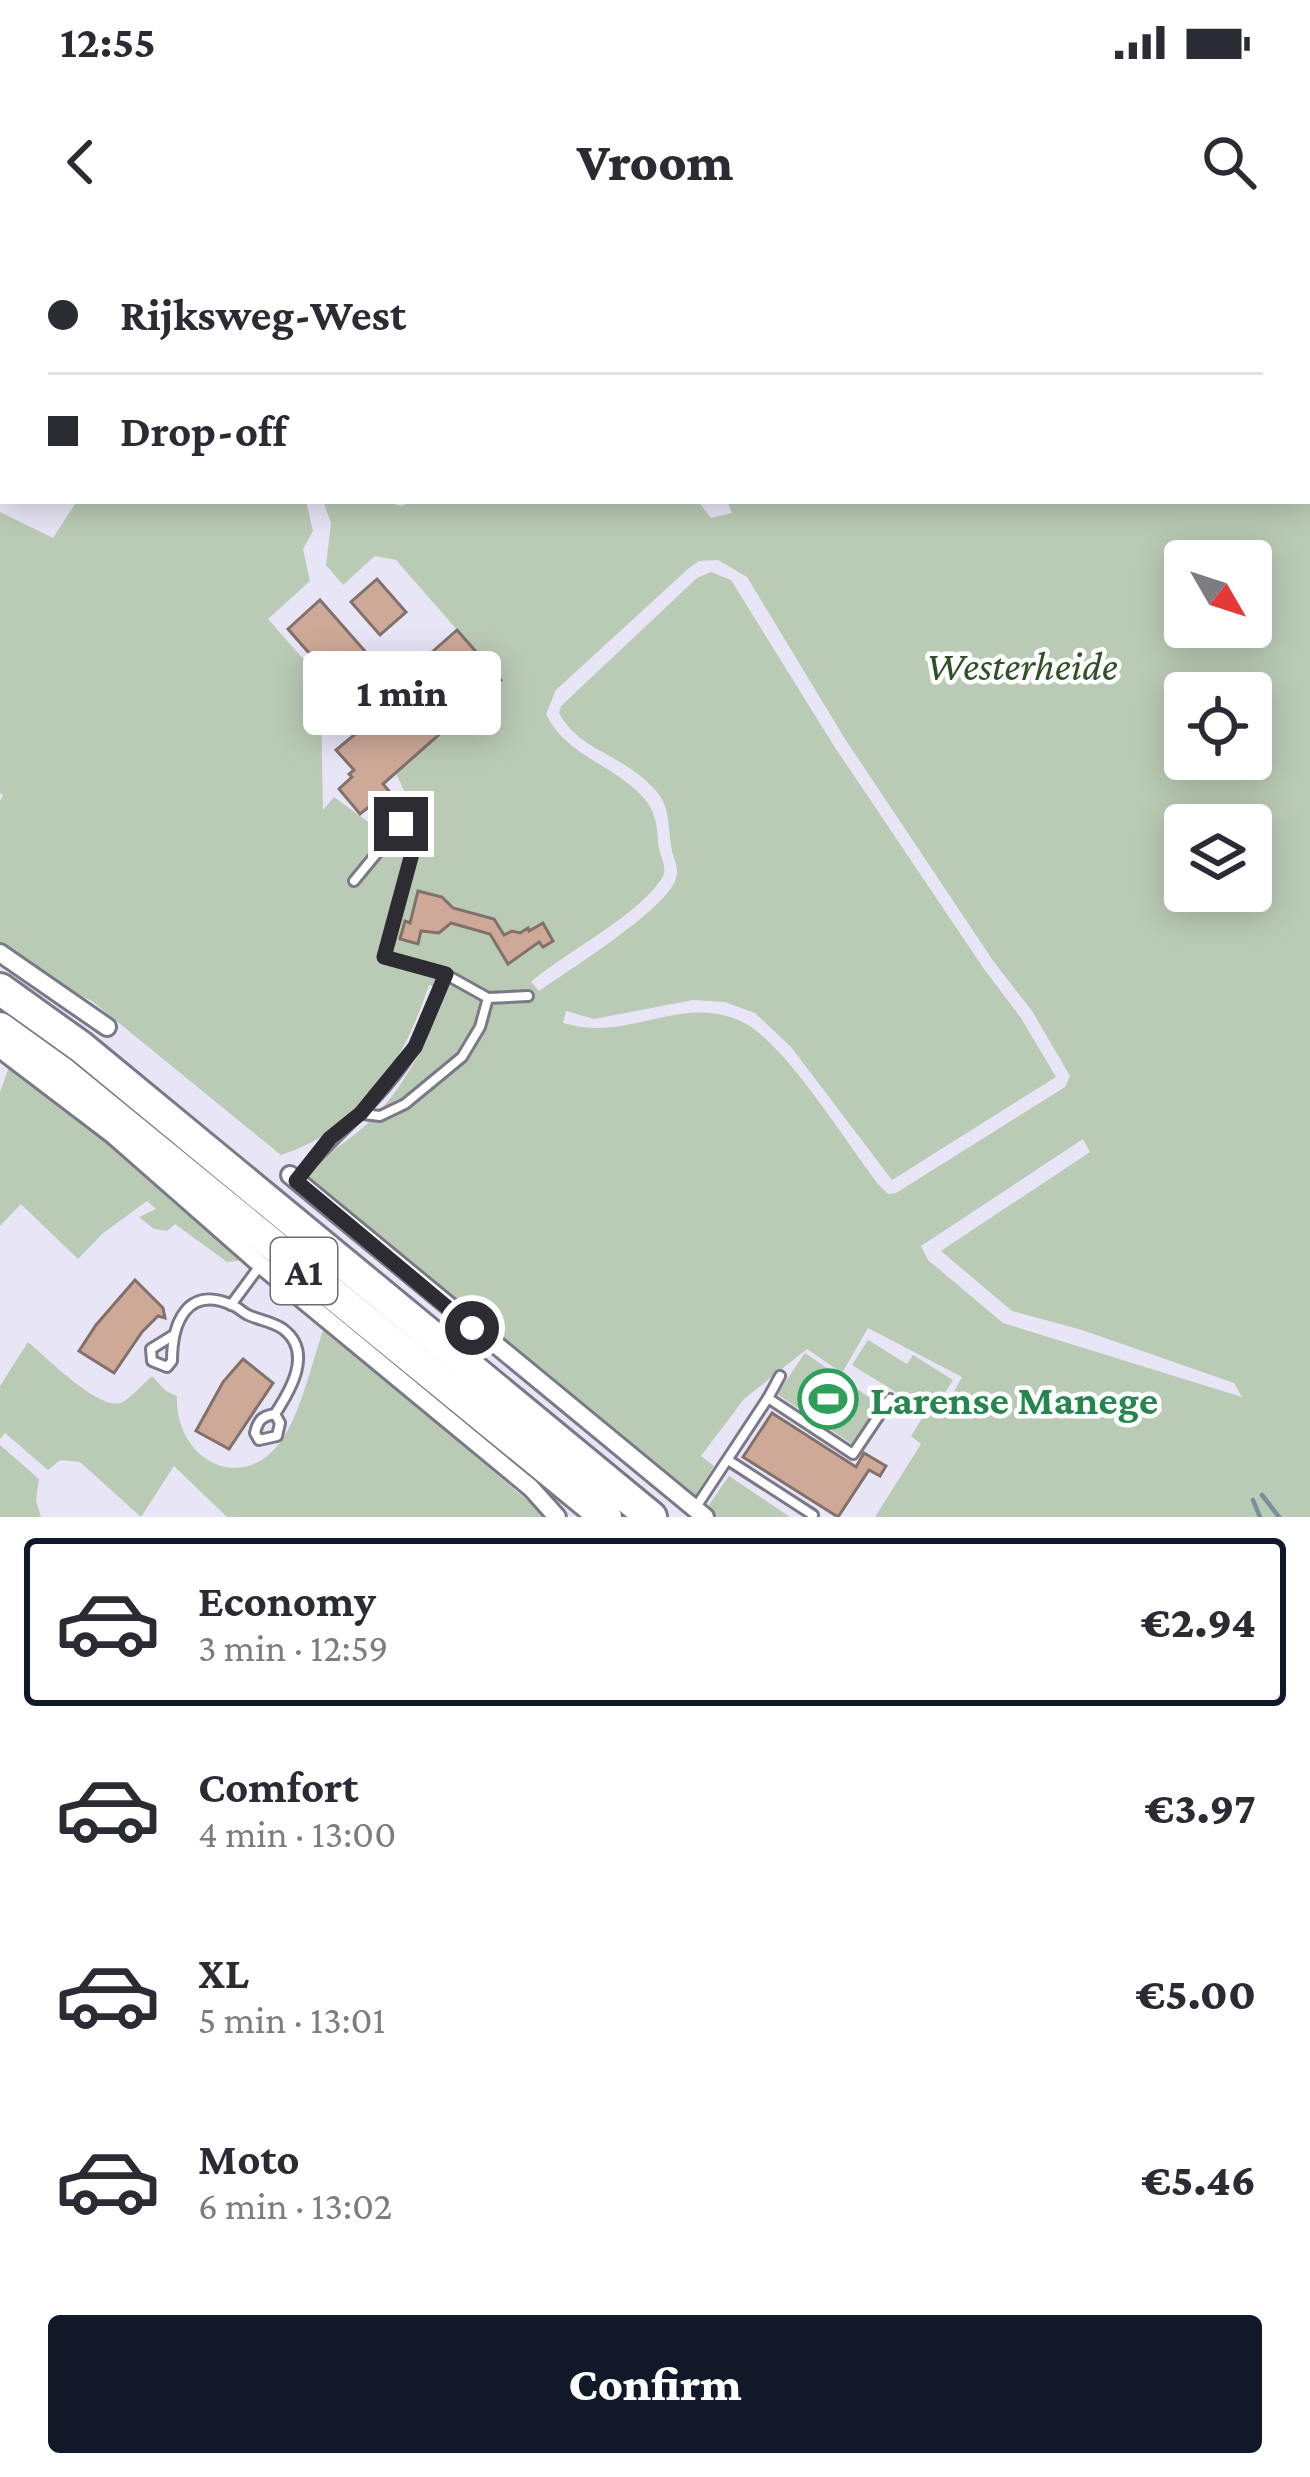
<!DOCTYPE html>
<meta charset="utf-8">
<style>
:root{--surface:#fff;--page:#f2f2f3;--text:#2b2b33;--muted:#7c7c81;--line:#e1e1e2;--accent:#111827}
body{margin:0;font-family:"Crimson Pro",serif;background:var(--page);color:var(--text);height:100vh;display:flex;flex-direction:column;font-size:45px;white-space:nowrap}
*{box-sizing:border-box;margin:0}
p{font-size:39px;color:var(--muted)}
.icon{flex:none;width:66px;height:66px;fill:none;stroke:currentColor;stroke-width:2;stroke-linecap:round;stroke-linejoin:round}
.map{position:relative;height:1277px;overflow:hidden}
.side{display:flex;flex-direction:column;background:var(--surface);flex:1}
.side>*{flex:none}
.top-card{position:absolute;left:0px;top:0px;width:1311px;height:264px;box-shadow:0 6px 30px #0003;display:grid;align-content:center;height:264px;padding:0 48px;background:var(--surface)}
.needle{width:78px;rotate:129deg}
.buttons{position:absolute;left:1164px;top:300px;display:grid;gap:24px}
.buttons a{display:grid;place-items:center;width:108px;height:108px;border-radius:12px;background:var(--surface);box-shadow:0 6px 30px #0003;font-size:60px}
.end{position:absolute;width:54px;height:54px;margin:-27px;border:15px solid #2d2c32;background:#fff;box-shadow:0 0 0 6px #fff}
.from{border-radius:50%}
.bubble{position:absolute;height:84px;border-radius:12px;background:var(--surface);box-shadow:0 6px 30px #0003;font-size:39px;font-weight:800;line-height:84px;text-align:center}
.top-card b{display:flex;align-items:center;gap:42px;height:114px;font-size:45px}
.top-card b+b{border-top:3px solid var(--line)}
.top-card i{width:30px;height:30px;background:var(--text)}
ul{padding:21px 0 0;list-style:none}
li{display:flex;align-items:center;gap:36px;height:168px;margin:0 24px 18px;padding:0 24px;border:6px solid transparent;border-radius:12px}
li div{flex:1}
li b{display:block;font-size:45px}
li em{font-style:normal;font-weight:800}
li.on{border-color:var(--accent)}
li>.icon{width:108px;height:108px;stroke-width:1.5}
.action{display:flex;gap:24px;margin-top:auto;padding:24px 48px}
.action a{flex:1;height:138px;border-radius:12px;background:var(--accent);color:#fff;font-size:48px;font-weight:800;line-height:138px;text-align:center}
.status{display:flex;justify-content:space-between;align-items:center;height:84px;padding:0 60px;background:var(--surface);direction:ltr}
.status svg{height:33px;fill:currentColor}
header{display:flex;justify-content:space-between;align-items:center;height:156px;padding:0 48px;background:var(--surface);font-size:54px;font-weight:800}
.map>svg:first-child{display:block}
</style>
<div class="status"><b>12:55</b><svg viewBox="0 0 49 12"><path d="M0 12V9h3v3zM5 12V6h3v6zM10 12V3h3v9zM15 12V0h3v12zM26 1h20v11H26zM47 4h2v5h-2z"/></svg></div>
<header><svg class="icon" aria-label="back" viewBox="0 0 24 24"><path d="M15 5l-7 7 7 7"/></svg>Vroom<svg class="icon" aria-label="search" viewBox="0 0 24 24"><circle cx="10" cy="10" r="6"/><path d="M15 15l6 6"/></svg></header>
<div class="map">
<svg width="1310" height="1277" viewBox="0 0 1310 1277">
<rect width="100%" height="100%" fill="#e8e5f6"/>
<!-- green -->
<g fill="#bacbb5" fill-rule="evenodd">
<path d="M 377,0 L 1310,0 L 1310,1277 L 875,1277 L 921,1204 L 911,1196 L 926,1172 L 941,1175 L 962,1137 L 868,1088 L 842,1133 L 807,1109 L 744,1159 L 701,1216 L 714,1226 L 693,1259 L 297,928 C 378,896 419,829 445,750 L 429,745 C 403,823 363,888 281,915 L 92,761 L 55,744 L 0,706 L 0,561 L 3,555 L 0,553 L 0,272 L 53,298 L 77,261 L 306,261 L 313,291 L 303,309 L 310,341 L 268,379 L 336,456 L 321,470 L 323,570 L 334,557 L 386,595 L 414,586 L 398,570 L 404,551 L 396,533 L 501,440 L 396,320 L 375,316 L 343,345 L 326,325 L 331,283 L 323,261 L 380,261 L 402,266 L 412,261 L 698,261 L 711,278 L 732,273 L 727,261 L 713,261 L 1308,261 L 1308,3 ZM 718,320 L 747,337 L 845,499 L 994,722 L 1032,771 L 1070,836 L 1065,847 L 896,953 L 888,954 L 878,944 C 846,902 792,815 751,787 C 734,775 709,771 689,773 C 641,778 611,797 563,783 L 566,771 L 594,779 L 693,760 L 725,762 L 755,773 L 791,807 L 892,940 L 1056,837 L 1021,778 L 984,729 L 834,506 L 731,340 L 711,332 L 697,338 L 561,466 L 559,473 C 576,505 611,513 638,534 C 671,561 666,568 671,605 C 672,618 681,627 675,641 C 662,672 569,730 539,751 L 531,742 C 563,714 644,672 663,636 C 668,627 658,612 658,601 C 657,575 651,562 630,545 C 600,520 565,512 546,474 L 556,450 L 689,328 L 699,321 ZM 1185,321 L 1251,321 L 1251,387 L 1185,387 ZM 1185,453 L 1251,453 L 1251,519 L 1185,519 ZM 1185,585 L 1251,585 L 1251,651 L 1185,651 ZM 1083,899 L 1090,912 L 941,1011 L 1012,1071 L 1082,1090 L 1234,1143 L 1242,1157 L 1003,1083 L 928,1020 L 921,1006 Z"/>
<path d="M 9,827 L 126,915 L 246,1020 L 227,1022 L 175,984 L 167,991 L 154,989 L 139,977 L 156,969 L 147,961 L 102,994 L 78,1019 L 21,964 L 0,986 L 0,852 Z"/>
<path d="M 324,1088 L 547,1277 L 227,1277 L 174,1226 L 141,1277 L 80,1222 L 60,1220 L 48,1230 L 5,1193 L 0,1199 L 0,1146 L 28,1102 C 45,1116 102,1174 123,1162 C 133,1156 143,1144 152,1136 L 166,1151 L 177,1156 C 174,1218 241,1257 281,1201 C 301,1174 312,1121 324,1088 Z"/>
<path d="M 868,1100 L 907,1124 L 913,1115 L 953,1140 L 935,1168 L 917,1157 L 912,1162 L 852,1125 Z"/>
<path d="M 805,1113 L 879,1164 L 852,1204 L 777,1154 Z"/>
<path d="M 0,1205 L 39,1239 L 36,1261 L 41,1277 L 0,1277 Z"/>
<path d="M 729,1236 L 790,1277 L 717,1277 L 706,1269 Z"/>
</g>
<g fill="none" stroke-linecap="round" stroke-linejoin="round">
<!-- stream -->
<g stroke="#778fa1" stroke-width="4.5">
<path d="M 1262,1255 L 1279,1277"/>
<path d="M 1253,1260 L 1260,1277"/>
</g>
</g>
<!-- building -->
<g fill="#cfa998" stroke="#81716a" stroke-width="3">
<path d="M 377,339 L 406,372 L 380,395 L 351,362 Z"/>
<path d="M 320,360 L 378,426 L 345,454 L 288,389 Z"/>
<path d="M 457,390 L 501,440 L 383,544 L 389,551 L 360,574 L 339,549 L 352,537 L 349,534 L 354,530 L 336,510 L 359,491 L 352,483 Z"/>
<path d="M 418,651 L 442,657 L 453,668 L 494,679 L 504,695 L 512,691 L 520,693 L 528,688 L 529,691 L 543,683 L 553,701 L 543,707 L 539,702 L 508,724 L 490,694 L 451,683 L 439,693 L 421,691 L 418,704 L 400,699 L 405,681 L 410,683 Z"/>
<path d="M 135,1040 L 163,1068 L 165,1078 L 158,1076 L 142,1092 L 114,1133 L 79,1111 L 96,1085 Z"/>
<path d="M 243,1119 L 273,1143 L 229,1209 L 196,1191 L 223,1142 Z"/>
<path d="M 772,1173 L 856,1227 L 864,1213 L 886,1226 L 880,1236 L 869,1230 L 838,1277 L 743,1217 Z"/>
</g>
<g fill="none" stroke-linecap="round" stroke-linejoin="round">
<defs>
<g id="lane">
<path d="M 354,641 L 401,584 L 417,595 L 384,717 L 445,734 L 488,758"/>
<path d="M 363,874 L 380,876 L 405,864 L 462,817 L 480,787 L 488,758 L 528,756"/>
<path d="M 297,939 C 334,893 387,857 416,804 C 428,782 436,757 445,734"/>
<path d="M 231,1065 L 259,1027"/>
<path d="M 172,1096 L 151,1109 L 152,1121 L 167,1127 L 172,1121 C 172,1083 187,1045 232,1065 C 238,1067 242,1072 248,1075 C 259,1080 273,1082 283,1089 C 314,1112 290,1151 275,1174 C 262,1176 258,1180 255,1193 L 259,1200 L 277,1196 L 280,1183 L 275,1174"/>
<path d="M 780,1136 L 768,1158 L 853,1214 L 890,1159"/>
<path d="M 728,1220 L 813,1275"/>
<path d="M 696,1267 L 768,1158"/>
</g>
<g id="street">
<path d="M 0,713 L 107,787"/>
<path d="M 0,809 L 113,895 L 261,1025 L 531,1248 L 557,1277"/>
<path d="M 290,935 L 705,1277"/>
</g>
<g id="highway">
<path d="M 0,749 L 81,807 L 651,1277"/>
<path d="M 0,788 L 64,834 L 606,1277"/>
</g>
</defs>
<!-- lane casing -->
<use href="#lane" stroke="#7b7887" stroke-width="14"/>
<!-- street casing -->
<use href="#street" stroke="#7b7887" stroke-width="22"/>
<!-- highway casing -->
<use href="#highway" stroke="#7b7887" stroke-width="36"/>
<!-- lane -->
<use href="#lane" stroke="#fff" stroke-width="8"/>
<!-- street -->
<use href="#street" stroke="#fff" stroke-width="16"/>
<!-- highway -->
<use href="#highway" stroke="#fff" stroke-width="30"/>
</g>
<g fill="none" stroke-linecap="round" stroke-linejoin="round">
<!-- route -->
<path stroke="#2d2c32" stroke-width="15" d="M 401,584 L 417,595 L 384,717 L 446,734 L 415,807 L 361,873 L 330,898 L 296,941 L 472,1088"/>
</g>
<!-- icons -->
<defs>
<symbol id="stadium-ring" viewBox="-11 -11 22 22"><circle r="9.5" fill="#fff" stroke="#2e9e5b" stroke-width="1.5"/><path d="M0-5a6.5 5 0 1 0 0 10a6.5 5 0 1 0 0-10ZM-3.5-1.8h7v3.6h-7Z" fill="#2e9e5b"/></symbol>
</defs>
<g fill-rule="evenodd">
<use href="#stadium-ring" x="795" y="1126" width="66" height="66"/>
</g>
<g text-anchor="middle" stroke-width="9" stroke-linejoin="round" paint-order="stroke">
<!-- shield labels -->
<rect fill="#fff" stroke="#6c6b70" stroke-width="3" x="271" y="998" width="66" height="66" rx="9"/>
<g font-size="39" font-weight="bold" fill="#2d2c32">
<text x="304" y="1045">A1</text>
</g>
<!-- park labels -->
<g font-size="42" font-style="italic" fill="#2f5125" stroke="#fff">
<text x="1022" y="440">Westerheide</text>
</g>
<!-- leisure labels -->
<g font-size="42" font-weight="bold" fill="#27864d" stroke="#fff" text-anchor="start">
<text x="870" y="1174">Larense Manege</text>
</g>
</g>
</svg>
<div class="buttons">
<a><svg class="needle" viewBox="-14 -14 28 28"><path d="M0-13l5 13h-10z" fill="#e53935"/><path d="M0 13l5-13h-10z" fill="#7c7c81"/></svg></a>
<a><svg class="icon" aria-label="locate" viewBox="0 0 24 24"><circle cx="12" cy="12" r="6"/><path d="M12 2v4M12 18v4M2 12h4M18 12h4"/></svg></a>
<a><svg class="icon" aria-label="layers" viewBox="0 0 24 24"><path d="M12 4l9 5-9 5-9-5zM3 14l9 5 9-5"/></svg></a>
</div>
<i class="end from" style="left:472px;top:1088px"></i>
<i class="end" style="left:401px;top:584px"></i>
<div class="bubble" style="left:303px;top:411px;width:198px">1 min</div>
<div class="top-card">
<b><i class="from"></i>Rijksweg-West</b>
<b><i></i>Drop-off</b>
</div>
</div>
<section class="side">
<ul>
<li class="on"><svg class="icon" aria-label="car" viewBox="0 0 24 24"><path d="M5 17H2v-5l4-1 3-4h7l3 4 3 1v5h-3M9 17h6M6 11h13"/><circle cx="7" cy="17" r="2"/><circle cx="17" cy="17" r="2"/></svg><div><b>Economy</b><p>3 min · 12:59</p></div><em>€2.94</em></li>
<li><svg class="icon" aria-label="car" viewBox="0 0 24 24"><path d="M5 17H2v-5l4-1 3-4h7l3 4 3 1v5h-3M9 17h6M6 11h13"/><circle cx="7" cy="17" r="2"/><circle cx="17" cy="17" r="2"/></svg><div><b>Comfort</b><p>4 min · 13:00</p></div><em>€3.97</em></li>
<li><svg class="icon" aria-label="car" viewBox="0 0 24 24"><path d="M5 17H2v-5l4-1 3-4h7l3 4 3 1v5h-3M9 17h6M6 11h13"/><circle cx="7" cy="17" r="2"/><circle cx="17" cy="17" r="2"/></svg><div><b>XL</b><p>5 min · 13:01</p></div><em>€5.00</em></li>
<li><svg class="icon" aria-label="car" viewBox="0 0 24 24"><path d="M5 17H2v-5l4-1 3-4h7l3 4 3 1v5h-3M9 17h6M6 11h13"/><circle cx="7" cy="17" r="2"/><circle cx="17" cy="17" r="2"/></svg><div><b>Moto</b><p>6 min · 13:02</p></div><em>€5.46</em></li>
</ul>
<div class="action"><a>Confirm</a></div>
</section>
